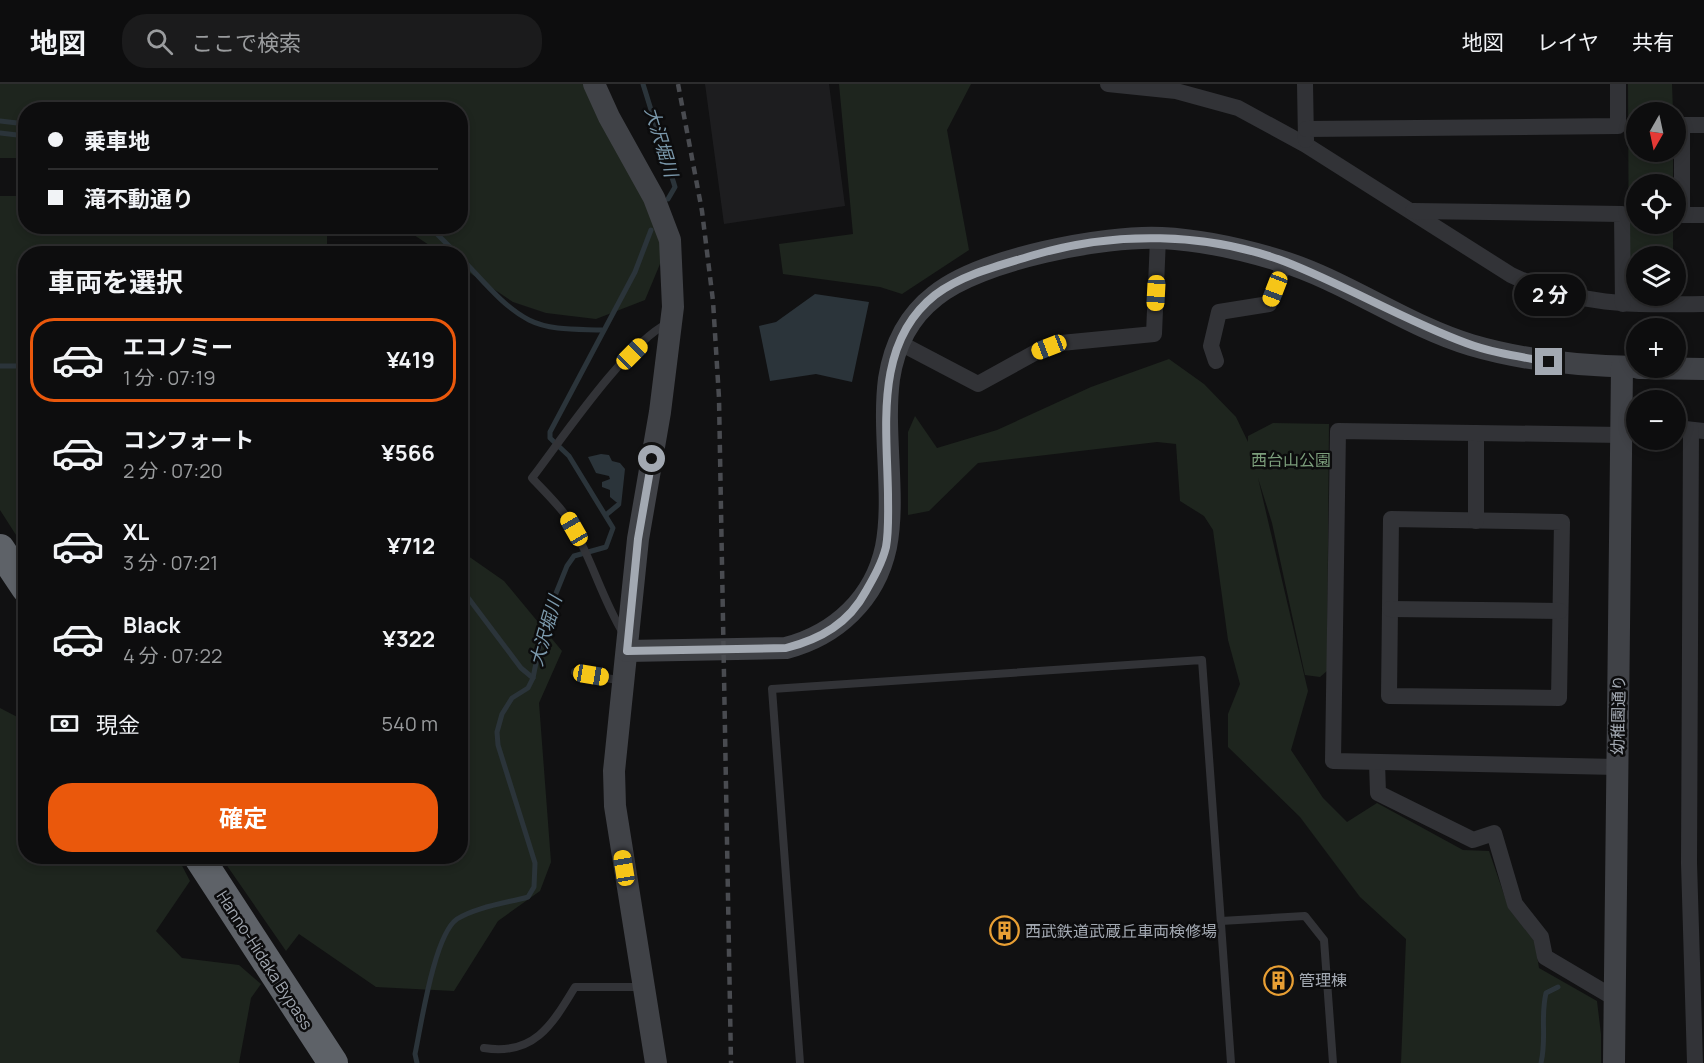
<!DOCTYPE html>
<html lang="ja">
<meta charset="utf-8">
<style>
:root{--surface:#0d0d0e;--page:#1b1b1c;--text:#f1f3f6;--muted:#9a9c9e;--line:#2d2d2e;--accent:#ea580c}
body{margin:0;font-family:Manrope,"Noto Sans JP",sans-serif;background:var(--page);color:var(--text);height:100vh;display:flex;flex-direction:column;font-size:22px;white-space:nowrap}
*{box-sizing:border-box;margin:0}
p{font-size:20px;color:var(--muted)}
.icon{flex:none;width:33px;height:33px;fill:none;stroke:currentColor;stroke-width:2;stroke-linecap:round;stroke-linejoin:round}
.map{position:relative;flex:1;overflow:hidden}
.details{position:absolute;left:18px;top:162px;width:450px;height:618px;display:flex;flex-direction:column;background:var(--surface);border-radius:24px;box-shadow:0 3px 9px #0003,0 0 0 2px var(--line)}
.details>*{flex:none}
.top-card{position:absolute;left:18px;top:18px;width:450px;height:132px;border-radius:24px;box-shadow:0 3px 9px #0003,0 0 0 2px var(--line);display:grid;align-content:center;height:132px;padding:0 30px;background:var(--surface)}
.needle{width:39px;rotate:189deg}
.tools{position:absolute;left:1626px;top:18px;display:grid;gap:12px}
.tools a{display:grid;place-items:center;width:60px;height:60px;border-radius:50%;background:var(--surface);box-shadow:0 3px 9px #0003,0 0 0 2px var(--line);font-size:30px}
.end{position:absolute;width:27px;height:27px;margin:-14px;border:8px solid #a3a9b2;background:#111;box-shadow:0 0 0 3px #111}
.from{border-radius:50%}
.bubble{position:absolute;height:42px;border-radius:21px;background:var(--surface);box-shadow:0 3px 9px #0003,0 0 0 2px var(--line);font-size:20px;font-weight:700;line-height:42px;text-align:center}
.car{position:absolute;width:18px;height:36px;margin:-18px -9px;border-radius:8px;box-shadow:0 0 4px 2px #0007;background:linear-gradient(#f5c518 24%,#345 0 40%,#f5c518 0 76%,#345 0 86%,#f5c518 0)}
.top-card b{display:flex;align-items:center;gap:21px;height:57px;font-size:22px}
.top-card b+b{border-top:2px solid var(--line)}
.top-card i{width:15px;height:15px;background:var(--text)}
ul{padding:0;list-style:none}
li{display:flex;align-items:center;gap:18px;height:84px;margin:0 12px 9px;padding:0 18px;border:3px solid transparent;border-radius:24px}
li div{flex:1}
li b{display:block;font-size:22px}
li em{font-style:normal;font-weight:700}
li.active{border-color:var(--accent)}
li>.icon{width:54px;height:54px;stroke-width:1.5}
h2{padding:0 30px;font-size:27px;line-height:72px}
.pay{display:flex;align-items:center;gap:15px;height:66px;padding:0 30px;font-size:22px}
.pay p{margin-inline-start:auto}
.button{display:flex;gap:12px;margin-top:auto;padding:12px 30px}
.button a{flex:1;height:69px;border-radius:24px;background:var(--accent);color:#fff;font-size:24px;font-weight:700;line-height:69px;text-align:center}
header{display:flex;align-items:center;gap:36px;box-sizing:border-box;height:84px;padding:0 30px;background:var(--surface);border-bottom:2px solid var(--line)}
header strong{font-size:28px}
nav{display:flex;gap:33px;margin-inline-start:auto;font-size:21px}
.search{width:420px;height:54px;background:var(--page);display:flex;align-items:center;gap:15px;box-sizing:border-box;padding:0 21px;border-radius:24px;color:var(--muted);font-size:22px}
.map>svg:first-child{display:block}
</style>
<header>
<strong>地図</strong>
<div class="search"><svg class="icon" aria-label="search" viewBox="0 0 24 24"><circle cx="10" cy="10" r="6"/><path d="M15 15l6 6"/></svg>ここで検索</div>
<nav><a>地図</a><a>レイヤ</a><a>共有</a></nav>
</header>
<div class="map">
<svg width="1704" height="979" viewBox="0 0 1704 979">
<rect width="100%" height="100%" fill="#111112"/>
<!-- built -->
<path fill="#1d1d1f" d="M 705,0 L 829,0 L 845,122 L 724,140 Z"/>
<!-- green -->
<g fill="#1e251e">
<path d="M 0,0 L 594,0 L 670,156 L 645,216 L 596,235 L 546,229 L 513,218 L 461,183 L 460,170 L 441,169 L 402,143 L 460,142 L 460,26 L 26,26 L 25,74 L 0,74 Z"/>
<path d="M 839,0 L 971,0 L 947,46 L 969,166 L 902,210 L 880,203 L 783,190 L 779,160 L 853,150 Z"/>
<path d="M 1628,0 L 1672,0 L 1673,28 L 1636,28 L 1636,68 L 1673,68 L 1673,100 L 1636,100 L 1636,140 L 1673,140 L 1673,172 L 1636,172 L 1636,212 L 1674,213 L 1636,212 L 1629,205 Z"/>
<path d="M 0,112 L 25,112 L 26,142 L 327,143 L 327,169 L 26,170 L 25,465 L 0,426 Z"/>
<path d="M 1169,275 L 1204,300 L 1236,333 L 1248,358 L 1248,352 L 1273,339 L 1329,340 L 1327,587 L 1320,593 L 1305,591 L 1272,439 L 1258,394 L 1308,607 L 1291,666 L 1323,714 L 1347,738 L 1377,719 L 1463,766 L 1489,767 L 1509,825 L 1535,858 L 1539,884 L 1597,917 L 1601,950 L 1601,979 L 1401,979 L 1406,855 L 1360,813 L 1300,733 L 1228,663 L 1228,630 L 1240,600 L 1228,556 L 1213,446 L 1204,432 L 1180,417 L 1176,360 L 1157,358 L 978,379 L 929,427 L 908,431 L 908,348 L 915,332 L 937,364 L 997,346 L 1091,303 Z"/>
<path d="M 461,467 L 504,497 L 562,567 L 539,619 L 551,778 L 540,807 L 498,837 L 454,907 L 376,903 L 299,850 L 286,867 L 221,773 L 460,772 Z"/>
<path d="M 0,624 L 25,637 L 26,772 L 178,774 L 190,797 L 156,847 L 182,874 L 239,881 L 261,900 L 251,914 L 239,979 L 0,979 Z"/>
</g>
<!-- water -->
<g fill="#2b343a">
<path d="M 815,210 L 869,218 L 852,298 L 816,290 L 770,297 L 759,242 L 776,238 Z"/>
<path d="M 601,370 L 609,371 L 612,377 L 620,379 L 625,385 L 621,422 L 610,413 L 610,406 L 602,403 L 602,398 L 610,395 L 609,392 L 596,389 L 588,373 Z"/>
</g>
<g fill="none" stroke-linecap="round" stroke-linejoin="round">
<!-- stream -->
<g stroke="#2b343a" stroke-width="5">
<path d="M 643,0 L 675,103 L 668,115"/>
<path d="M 0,37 L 26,40"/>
<path d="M 0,49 L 26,52"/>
<path d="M 429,142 L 457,170"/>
<path d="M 460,173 C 481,194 502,222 529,236 C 551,247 578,245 602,246"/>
<path d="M 0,282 L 26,282"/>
<path d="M 607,430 L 618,421"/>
<path d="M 460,503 L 521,584 L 533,594"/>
<path d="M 417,979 L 415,970 C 421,942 434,851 457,835 C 476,823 506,819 528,813 L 534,803 L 535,779 L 498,661 L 497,648 L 502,630 L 512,614 L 528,604 L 533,594 L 544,539 L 567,482 L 574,472 L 606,463 L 613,444 L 569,372 L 550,354 L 550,348 L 635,188 L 651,146"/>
<path d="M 1541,979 C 1547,953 1540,935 1546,909 L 1558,903"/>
</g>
<!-- lane -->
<g stroke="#323337" stroke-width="8">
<path d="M 623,549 C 601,513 591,472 569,436 C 559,421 544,407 532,394 C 564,352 625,261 668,239"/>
<path d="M 575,588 L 622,597"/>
<path d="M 1221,837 L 1305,832 L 1324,856 L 1333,979"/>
<path d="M 484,964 C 534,972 552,941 575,903 L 643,903"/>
<path d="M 800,979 L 772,605 L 1202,576 L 1231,979"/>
</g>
<!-- street -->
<g stroke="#323337" stroke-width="16">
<path d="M 1108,0 L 1176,7 L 1238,24 L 1306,61 L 1511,191 C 1576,222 1634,221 1704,220"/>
<path d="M 1305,0 L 1306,56"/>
<path d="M 1704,41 L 1682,41 L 1682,131 L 1704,131"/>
<path d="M 1306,45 L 1618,42 L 1618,0"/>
<path d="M 1413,127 L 1622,130 L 1623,220"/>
<path d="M 898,258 L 978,300 L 1038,267 L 1061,259 L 1154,250 L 1158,154"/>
<path d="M 1216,277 L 1211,262 L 1219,228 L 1269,220 L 1285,178"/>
<path d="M 1676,344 L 1704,347"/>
<path d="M 1691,346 L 1689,779 L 1695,979"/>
<path d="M 1391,435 L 1562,438 L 1559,614 L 1389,612 Z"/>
<path d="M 1476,437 L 1476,349"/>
<path d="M 1390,525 L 1560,527"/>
<path d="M 1377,678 L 1378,709 L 1473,756 L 1494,749 L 1515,820 L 1541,853 L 1545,873 L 1616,915"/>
<path d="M 1617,683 L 1333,677 L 1338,347 L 1622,351"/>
</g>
<!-- secondary -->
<g stroke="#404247" stroke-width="22">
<path d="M 594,0 L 609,33 L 654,114 L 670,156 L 673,223 L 660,328 L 638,455 L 614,687 L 615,722 L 656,979"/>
<path d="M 1639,284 L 1704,285"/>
<path d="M 627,567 L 786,564 C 836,551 875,515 886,463 C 896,412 882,349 889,295 C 894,262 908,233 935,212 C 980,175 1105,151 1162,154 C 1203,156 1242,165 1281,177 C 1344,196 1407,242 1471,261 C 1525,277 1580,282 1636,283"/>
<path d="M 1614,979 L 1622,283"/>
</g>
<!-- highway -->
<g stroke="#5e6268" stroke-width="30">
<path d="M 0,465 L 26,504"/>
<path d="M 198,772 L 333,979"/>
</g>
<!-- rail -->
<path stroke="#494b50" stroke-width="4.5" stroke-dasharray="8 6" stroke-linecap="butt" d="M 678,0 L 702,127 L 713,217 L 719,314 L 731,979"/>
</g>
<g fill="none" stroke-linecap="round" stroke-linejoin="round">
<!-- route -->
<path stroke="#a3a9b2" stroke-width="8" d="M 652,375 L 638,455 L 627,567 L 786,564 C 821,555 849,539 866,507 C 874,493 882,479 886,463 C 889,447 888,427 888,410 C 887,342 874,259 935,211 C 963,190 1001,181 1034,171 C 1114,147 1207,148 1286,178 C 1347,202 1404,236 1466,259 C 1492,269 1522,273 1549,278"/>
</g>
<!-- icons -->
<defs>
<symbol id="building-ring" viewBox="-11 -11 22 22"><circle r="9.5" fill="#0c0c0d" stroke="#e89f34" stroke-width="1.5"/><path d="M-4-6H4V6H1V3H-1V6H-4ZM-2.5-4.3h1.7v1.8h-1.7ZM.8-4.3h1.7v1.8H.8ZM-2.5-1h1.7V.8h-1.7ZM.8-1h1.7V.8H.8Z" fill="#e89f34"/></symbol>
</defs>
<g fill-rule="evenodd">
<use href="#building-ring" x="988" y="830" width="33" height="33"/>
<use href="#building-ring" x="1262" y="880" width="33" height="33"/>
</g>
<g text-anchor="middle" stroke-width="5" stroke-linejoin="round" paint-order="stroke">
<!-- park labels -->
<g font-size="16" fill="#7b9d7b" stroke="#0c0c0d">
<text x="1291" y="382">西台山公園</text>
</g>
<!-- street labels -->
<g font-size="16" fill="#a3a9b2" stroke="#0c0c0d">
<text transform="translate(1618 631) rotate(-89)" y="6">幼稚園通り</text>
<text transform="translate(265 876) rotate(57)" y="6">Hanno-Hidaka Bypass</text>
</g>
<!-- poi labels -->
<g font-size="16" fill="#a3a9b2" stroke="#0c0c0d" text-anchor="start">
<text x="1025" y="853">西武鉄道武蔵丘車両検修場</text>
<text x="1299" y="902">管理棟</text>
</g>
<!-- water labels -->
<g font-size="18" font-style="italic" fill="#7b99ac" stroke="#0c0c0d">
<text transform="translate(661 58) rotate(73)" y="6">大沢堀川</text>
<text transform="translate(546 547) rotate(-74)" y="6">大沢堀川</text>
</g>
</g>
</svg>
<div class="tools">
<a><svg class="needle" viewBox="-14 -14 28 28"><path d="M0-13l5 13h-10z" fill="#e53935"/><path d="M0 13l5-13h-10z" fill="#9a9c9e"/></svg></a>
<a><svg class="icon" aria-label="locate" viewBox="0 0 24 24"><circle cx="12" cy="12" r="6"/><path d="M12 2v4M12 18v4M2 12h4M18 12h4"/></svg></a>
<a><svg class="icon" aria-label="layers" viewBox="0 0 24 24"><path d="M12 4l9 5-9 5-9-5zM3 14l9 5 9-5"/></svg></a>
<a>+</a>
<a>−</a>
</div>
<i class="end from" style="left:652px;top:375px"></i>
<i class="end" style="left:1549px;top:278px"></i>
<div class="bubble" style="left:1514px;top:190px;width:72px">2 分</div>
<i class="car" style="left:1275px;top:205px;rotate:201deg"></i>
<i class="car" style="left:1156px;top:209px;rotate:183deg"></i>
<i class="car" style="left:1049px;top:263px;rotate:249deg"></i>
<i class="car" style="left:632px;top:270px;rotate:45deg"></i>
<i class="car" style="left:574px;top:445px;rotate:330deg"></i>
<i class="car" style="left:591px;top:591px;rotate:100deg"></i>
<i class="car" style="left:624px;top:784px;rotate:351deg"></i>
<div class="top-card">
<b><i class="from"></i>乗車地</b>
<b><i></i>滝不動通り</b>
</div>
<section class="details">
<h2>車両を選択</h2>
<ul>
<li class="active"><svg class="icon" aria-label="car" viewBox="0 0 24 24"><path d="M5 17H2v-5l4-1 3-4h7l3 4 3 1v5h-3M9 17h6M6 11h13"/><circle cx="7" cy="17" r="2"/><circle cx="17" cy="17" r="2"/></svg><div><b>エコノミー</b><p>1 分 · 07:19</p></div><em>¥419</em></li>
<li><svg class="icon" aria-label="car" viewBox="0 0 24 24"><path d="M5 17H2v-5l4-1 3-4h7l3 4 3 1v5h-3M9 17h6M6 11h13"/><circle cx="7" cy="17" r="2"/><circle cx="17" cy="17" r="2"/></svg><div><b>コンフォート</b><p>2 分 · 07:20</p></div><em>¥566</em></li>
<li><svg class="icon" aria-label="car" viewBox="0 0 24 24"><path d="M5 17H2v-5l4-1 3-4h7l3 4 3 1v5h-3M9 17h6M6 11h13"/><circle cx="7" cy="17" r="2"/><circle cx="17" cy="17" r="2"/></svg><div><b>XL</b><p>3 分 · 07:21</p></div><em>¥712</em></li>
<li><svg class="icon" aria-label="car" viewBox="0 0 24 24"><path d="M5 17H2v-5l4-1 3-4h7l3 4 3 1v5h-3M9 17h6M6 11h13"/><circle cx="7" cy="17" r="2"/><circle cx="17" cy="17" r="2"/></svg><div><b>Black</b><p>4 分 · 07:22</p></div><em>¥322</em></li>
</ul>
<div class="pay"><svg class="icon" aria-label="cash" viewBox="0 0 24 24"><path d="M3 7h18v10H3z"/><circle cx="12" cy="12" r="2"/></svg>現金<p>540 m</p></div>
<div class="button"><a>確定</a></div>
</section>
</div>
